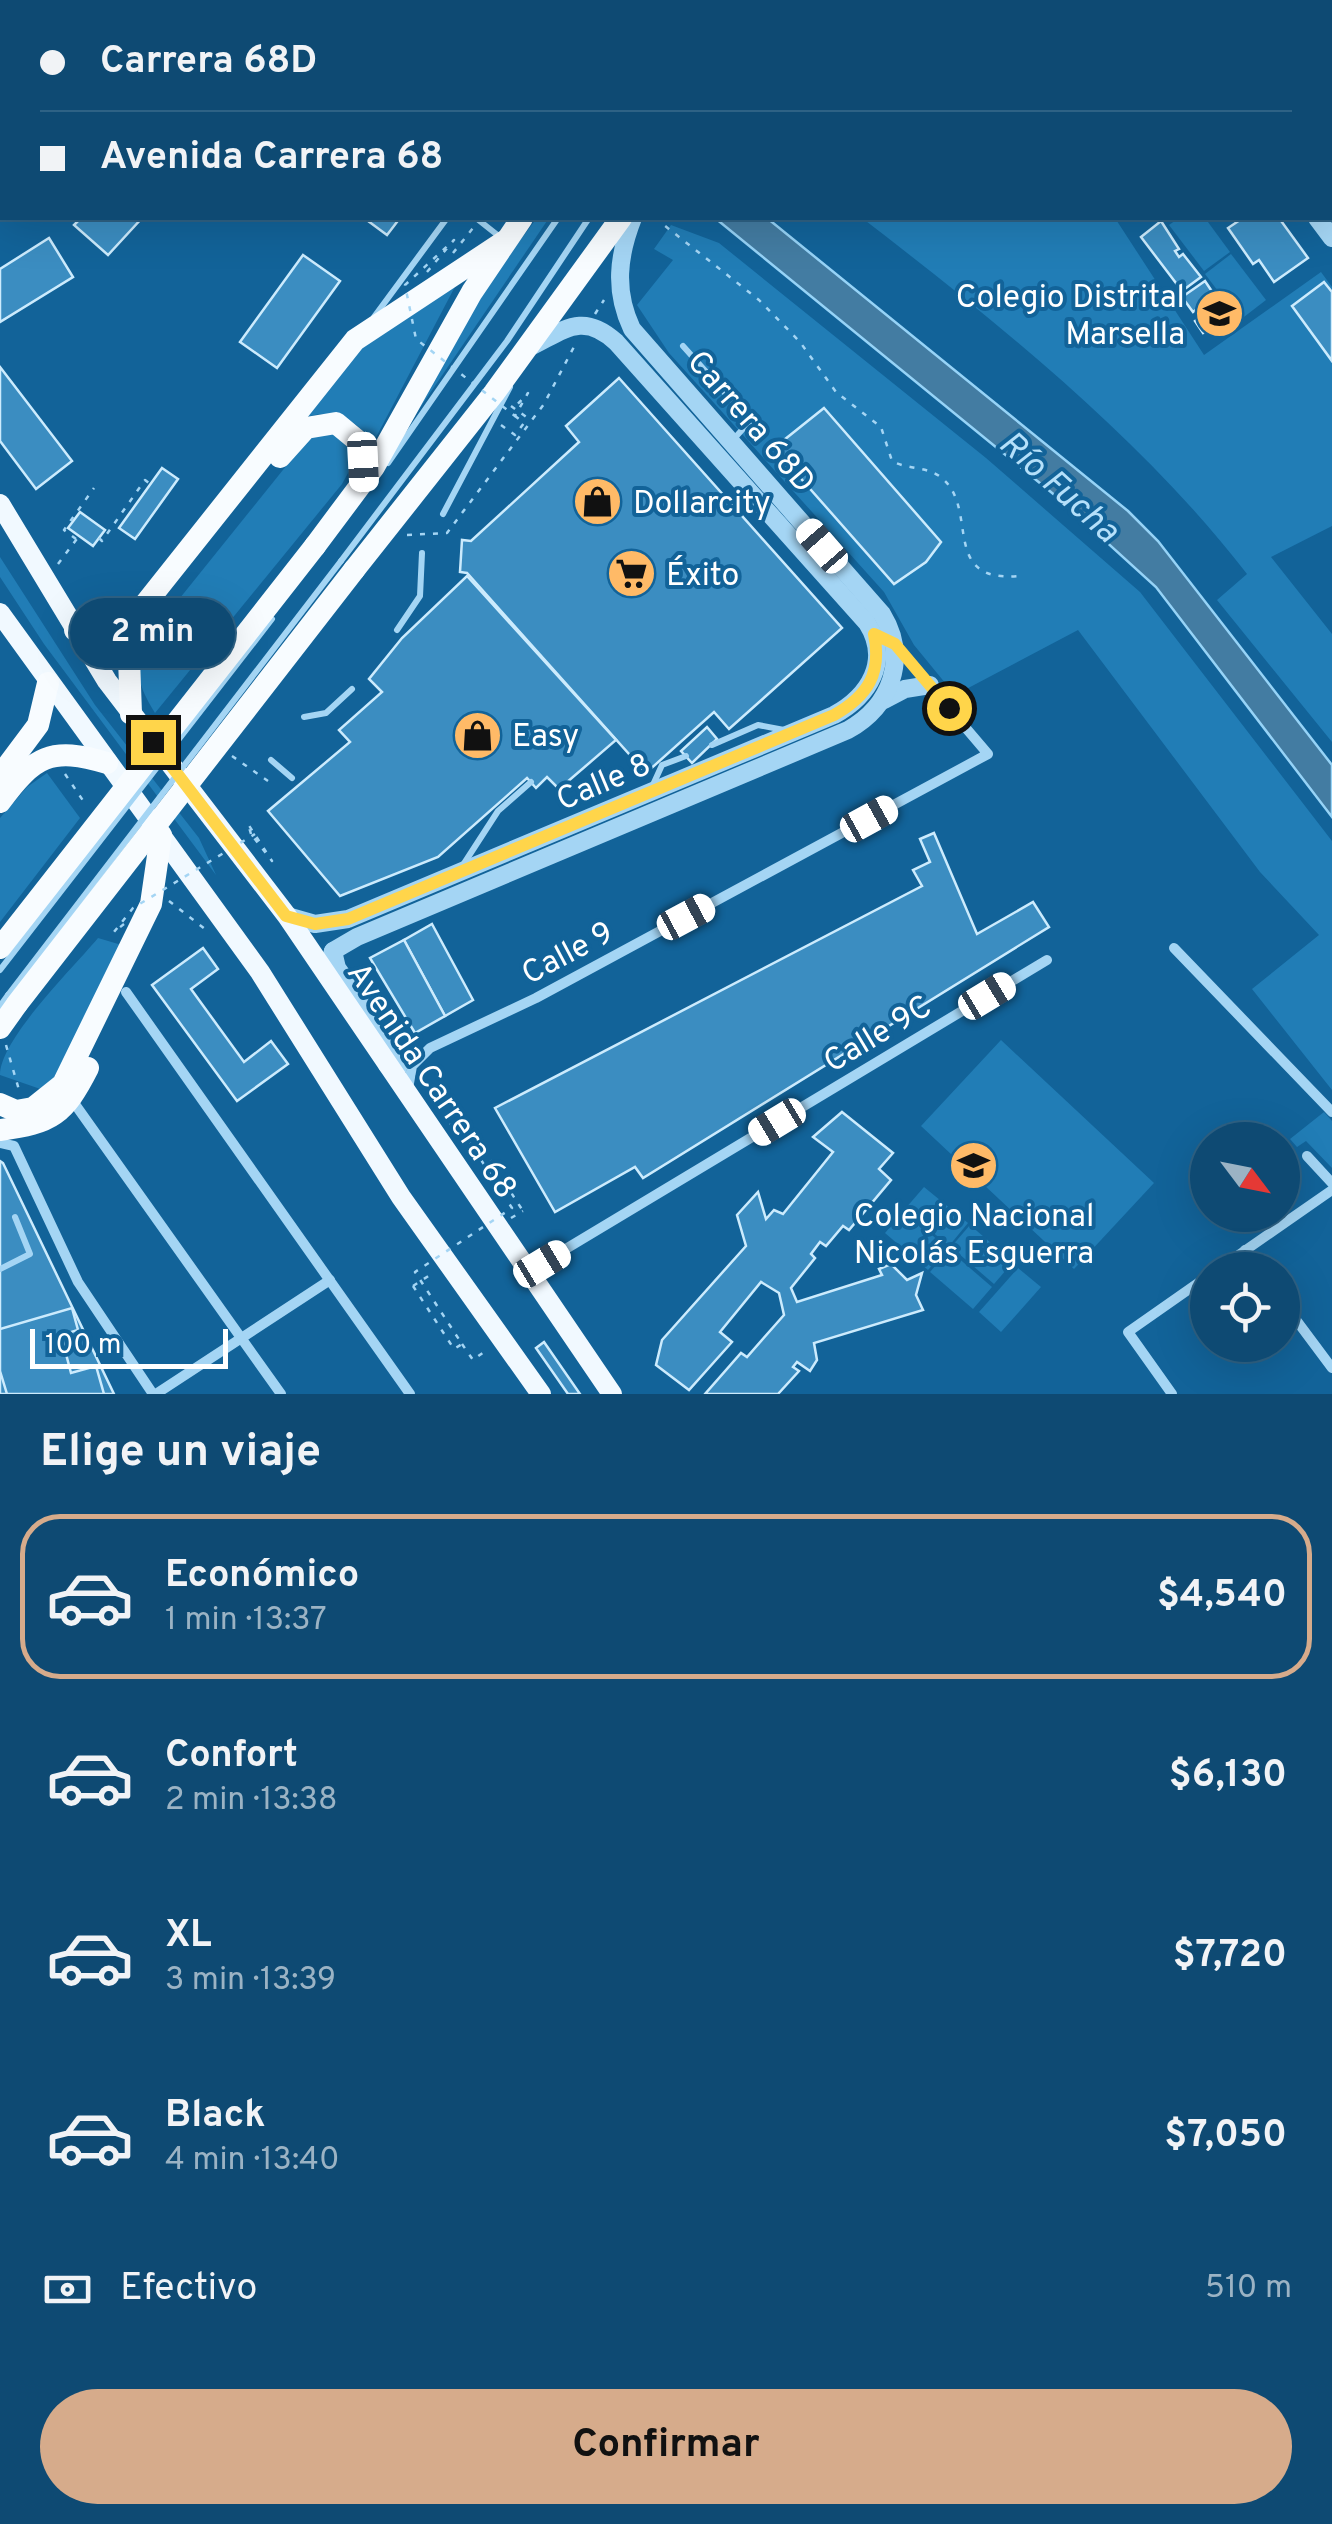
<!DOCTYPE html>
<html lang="es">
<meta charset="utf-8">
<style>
:root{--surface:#0e4a73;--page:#1c547b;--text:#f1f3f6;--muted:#9bb3c4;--line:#2e6285;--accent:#d6ab8b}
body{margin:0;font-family:Overpass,sans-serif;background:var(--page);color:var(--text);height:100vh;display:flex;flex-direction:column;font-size:38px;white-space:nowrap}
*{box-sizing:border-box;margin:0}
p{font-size:32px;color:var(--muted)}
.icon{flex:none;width:55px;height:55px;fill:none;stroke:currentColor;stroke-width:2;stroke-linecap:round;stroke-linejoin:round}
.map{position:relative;height:1394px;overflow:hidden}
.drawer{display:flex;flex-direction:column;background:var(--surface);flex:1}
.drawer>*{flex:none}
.hud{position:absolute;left:0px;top:0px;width:1332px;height:220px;box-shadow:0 10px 40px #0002,0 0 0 2px var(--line);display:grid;align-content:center;height:220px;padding:0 40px;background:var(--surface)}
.needle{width:65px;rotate:122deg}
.buttons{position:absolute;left:1190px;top:1122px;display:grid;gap:20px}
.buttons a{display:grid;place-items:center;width:110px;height:110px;border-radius:50%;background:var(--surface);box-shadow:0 10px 40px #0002,0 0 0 2px var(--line);font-size:50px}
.scale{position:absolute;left:30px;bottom:25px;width:198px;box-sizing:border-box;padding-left:10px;border:5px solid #fff;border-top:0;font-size:28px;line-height:35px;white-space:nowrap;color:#fff;-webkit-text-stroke:8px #126399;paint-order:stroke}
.end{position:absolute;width:45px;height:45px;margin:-22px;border:12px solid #ffd54a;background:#111;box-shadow:0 0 0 5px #111}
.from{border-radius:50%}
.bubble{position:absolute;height:70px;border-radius:35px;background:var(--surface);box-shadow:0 10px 40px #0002,0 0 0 2px var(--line);font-size:32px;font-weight:700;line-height:70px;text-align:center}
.car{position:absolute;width:30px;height:60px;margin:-30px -15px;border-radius:12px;box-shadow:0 0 8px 2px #0007;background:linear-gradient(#fff 24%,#345 0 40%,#fff 0 76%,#345 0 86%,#fff 0)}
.hud b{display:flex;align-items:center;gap:35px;height:95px;font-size:38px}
.hud b+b{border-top:2px solid var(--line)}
.hud i{width:25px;height:25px;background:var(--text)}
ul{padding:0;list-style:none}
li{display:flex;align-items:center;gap:30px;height:165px;margin:0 20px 15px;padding:0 20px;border:5px solid transparent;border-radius:40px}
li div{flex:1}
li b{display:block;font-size:38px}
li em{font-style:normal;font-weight:700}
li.active{border-color:var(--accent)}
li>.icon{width:90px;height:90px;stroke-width:1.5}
h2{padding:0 40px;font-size:45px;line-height:120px}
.pay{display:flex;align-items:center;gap:25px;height:110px;padding:0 40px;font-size:38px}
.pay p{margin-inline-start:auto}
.cta{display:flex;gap:20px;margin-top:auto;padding:20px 40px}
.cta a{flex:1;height:115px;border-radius:60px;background:var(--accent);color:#111;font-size:40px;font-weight:700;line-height:115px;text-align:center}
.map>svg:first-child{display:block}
</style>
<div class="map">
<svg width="1332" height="1394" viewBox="0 0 1332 1394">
<rect width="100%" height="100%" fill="#126399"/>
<!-- green -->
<g fill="#217db6">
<path d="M 537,218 L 549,218 L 392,449 L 476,298 Z"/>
<path d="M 862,218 L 1115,218 L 1204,355 L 1321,272 L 1332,287 L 1332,526 L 1271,557 L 1332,634 L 1332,742 L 1217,600 L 1247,574 C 1143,439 997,322 862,218 Z"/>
<path d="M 1179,218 L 1205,218 L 1230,252 L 1204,271 L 1169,225 Z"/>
<path d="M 671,225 L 719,243 L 986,458 L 1140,592 L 1332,841 L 1332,1090 L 1252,989 L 1319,935 L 1260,872 L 1078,630 L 955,695 L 914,645 L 884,592 L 669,353 L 637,305 L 673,260 L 654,249 Z"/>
<path d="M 1231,254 L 1266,300 L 1240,320 L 1205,274 Z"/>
<path d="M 459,279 L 372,445 C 358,417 330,407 301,419 L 365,343 Z"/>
<path d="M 329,430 L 350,442 L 353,464 L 342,484 L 155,713 C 140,689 133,671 143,644 L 307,440 Z"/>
<path d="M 0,557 L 95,705 L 199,838 L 216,875 L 44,644 L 0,577 Z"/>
<path d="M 47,773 L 80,818 L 0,922 L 0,818 L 27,787 Z"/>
<path d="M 98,938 L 125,946 L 49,1092 L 0,1075 C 0,1039 74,967 98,938 Z"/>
<path d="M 1001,1040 L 1154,1183 L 1074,1269 L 921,1126 Z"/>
<path d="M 1324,1112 L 1332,1121 L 1332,1168 L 1306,1141 L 1297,1147 L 1290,1139 Z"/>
<path d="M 924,1187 L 968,1223 L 949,1246 L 905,1209 Z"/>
<path d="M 904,1211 L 947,1248 L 928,1270 L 885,1233 Z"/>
<path d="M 970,1225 L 1013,1262 L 994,1284 L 951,1247 Z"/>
<path d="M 949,1250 L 992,1287 L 973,1309 L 930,1272 Z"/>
<path d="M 1018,1268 L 1041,1287 L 1001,1332 L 979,1312 Z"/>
</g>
<!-- water -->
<path fill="#437ca2" stroke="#96d3f7" stroke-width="2.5" d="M 715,218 L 767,218 L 1128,511 L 1158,541 L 1332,765 L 1332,817 L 1156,587 L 1057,497 Z"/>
<!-- building -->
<g fill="#3b8dc1" stroke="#ccebfd" stroke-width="2.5">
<path d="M 81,218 L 142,218 L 108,255 L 74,225 Z"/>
<path d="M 364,218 L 400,218 L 387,235 Z"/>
<path d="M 1243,218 L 1279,218 L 1308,258 L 1274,282 L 1259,260 L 1253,264 L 1228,228 Z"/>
<path d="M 1161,221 L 1179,249 L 1175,251 L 1179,257 L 1183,254 L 1201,277 L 1182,291 L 1141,237 Z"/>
<path d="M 49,238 L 73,277 L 0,322 L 0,269 Z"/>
<path d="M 303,255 L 340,281 L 277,368 L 240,342 Z"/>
<path d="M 1205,281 L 1215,296 L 1193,312 L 1182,297 Z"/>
<path d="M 1324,282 L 1332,292 L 1332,361 L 1292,306 Z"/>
<path d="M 1220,302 L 1235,323 L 1222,332 L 1216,323 L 1203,333 L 1195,321 Z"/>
<path d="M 0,367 L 72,461 L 36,489 L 0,441 Z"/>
<path d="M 619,378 L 842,628 L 729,729 L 714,712 L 646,773 L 467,573 L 460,572 L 462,540 L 471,541 L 579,442 L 566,426 Z"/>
<path d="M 824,408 L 941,542 L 926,562 L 894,584 L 774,448 Z"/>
<path d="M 162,468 L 178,479 L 135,539 L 119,528 Z"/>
<path d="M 80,512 L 105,530 L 93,546 L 68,528 Z"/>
<path d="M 467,576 L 616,740 L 559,789 L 547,777 L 536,788 L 527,778 L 438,857 L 340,896 L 268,811 L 350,742 L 339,730 L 382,692 L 369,679 L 402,638 Z"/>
<path d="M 707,727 L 717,739 L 692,763 L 681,751 Z"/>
<path d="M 934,833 L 977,934 L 1033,902 L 1049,927 L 643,1178 L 635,1167 L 555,1212 L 495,1108 L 922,886 L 913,870 L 930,862 L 920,839 Z"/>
<path d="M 432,924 L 473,1000 L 445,1016 L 404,940 Z"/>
<path d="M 404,940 L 445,1016 L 415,1033 L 370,958 Z"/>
<path d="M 203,948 L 218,969 L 191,989 L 244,1062 L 271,1041 L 288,1064 L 237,1101 L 152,985 Z"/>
<path d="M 842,1112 L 893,1153 L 879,1169 L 891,1180 L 849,1230 L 843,1226 L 826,1246 L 820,1242 L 811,1254 L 815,1258 L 791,1288 L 797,1302 L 882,1275 L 879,1269 L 891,1264 L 907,1280 L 922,1273 L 916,1295 L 923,1310 L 814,1343 L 817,1360 L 810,1371 L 797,1362 L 793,1367 L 799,1371 L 778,1394 L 705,1394 L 741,1353 L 747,1357 L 784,1315 L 779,1293 L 761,1282 L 720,1332 L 732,1342 L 689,1390 L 656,1365 L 662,1340 L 746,1246 L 737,1215 L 758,1192 L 766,1219 L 774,1210 L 783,1214 L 833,1152 L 813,1137 Z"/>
<path d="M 0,1161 L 3,1163 L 114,1394 L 0,1394 Z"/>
<path d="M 72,1308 L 78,1330 L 61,1335 L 71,1373 L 96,1366 L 104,1394 L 7,1394 L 0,1371 L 0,1329 Z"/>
<path d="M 544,1342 L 580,1394 L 568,1394 L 536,1348 Z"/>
</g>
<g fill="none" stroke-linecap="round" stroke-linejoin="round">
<!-- path -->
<g stroke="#a4d5f4" stroke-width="2.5" stroke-dasharray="5 8" stroke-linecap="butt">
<path d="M 1096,0 L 1098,2"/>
<path d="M 651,2 L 653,0"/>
<path d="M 819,2 L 821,0"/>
<path d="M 928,2 L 931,0"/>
<path d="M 655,218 L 759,300 L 800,342 L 836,392 L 881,427 L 892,461 C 908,470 929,466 943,479 C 979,511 940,583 1019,576"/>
<path d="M 453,253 L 473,228"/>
<path d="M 595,314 L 604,300"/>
<path d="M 511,406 L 532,421"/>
<path d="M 501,425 L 515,435 L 524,423 L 515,416"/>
<path d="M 407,535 L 447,533 L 544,404 L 577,341"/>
<path d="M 99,538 L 102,541 L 145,480 L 150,484"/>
<path d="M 76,539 L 64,530 L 94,488"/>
<path d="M 58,564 L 79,536"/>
<path d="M 170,629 L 191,673"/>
<path d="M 232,756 L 268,781"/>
<path d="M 65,774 L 86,805"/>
<path d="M 251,834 L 248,824 L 272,861 L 254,838"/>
<path d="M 169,901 L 210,933"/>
<path d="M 6,1045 L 19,1090"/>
<path d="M 450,1125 L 456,1121 L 465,1135"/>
<path d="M 511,1218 L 523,1211"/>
<path d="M 413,1286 L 433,1273"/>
<path d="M 462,1344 L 473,1360 L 488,1349"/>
</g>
<!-- service -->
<g stroke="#a4d5f4" stroke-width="6">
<path d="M 717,2 L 718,0"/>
<path d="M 754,2 L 756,0"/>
<path d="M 476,218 L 500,237"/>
<path d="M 374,317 L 447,218"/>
<path d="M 683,346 L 750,421 L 732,441"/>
<path d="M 388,463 L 558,218"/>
<path d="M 443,514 L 510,387"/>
<path d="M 341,561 L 507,341 L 589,218"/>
<path d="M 397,630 L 420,596 L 422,553"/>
<path d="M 304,717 L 326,713 L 352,689"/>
<path d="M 712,745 L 758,725 L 784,730"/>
<path d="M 271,760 L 292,778"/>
<path d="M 652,787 L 662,765 L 686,756"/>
<path d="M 463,865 L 498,811 L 531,782"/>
<path d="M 0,1006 L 8,995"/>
<path d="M 0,1269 L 30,1254 L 15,1217"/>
</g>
<!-- minor -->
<g stroke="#a4d5f4" stroke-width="10">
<path d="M 537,0 L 540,2"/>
<path d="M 1299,0 L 1301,2"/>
<path d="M 629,2 L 631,0"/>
<path d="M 1246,2 L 1250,0"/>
<path d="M 1330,42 L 1332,45"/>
<path d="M 1174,948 L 1332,1112"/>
<path d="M 126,992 L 410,1394"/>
<path d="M 408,1089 L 412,1066 L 430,1048 L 536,998 L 988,754 L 896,646"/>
<path d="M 72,1100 L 281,1394"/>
<path d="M 0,1143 L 14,1146 L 78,1282 L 153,1394"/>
<path d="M 1307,1156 L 1332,1183"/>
<path d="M 1245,1250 L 1260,1270"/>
<path d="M 1217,1270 L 1332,1190"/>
<path d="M 529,1271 L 1047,960"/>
<path d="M 1282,1301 L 1332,1368"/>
<path d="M 156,1394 L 330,1280"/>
<path d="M 1172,1394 L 1128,1332 L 1208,1276"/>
</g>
<!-- tertiary -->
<g stroke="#a4d5f4" stroke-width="18">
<path d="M 1158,0 L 1160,2"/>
<path d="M 1317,218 L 1332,238"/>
<path d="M 884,700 L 905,689 L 930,685"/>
<path d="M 287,916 L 315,924 L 348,919 L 834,715 C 869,696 891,661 867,623 L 616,342 C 581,310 563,332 526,349"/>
<path d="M 333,951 L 337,968 L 399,1056 L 398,1068 L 387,1065"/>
<path d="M 326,974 L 333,951 L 357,937 L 848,730 C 891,706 909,658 882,614 L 632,329 C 614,291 618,256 633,218"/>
</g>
<!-- primary -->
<g stroke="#f1f9ff" stroke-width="20">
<path d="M 0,504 L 107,681 L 287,916 L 612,1394"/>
<path d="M 0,613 L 260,972 L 401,1197 L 541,1394"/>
</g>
<!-- trunk -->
<g stroke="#f8fcff" stroke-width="22">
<path d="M 682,2 L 684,0"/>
<path d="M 783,2 L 784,0"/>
<path d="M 280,457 L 306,428 L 336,423 L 359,442 L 364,481"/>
<path d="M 315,546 L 374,467 L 472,292 L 522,218"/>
<path d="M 354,570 L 494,393 L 621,218"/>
<path d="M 75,630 L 107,638 L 130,623 L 355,340 L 505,241"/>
<path d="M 131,714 L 129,658 L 155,615"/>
<path d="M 0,776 L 38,725 L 48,683"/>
<path d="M 0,802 C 34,756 51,746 107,763"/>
<path d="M 0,1028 L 17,1004"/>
<path d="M 0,1104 L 16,1111 L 33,1108 L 63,1084 L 151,904 L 161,835"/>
<path d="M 0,1130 C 52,1123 64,1115 88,1068"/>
</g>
<!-- path-bridge -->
<g stroke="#a4d5f4" stroke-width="2.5" stroke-dasharray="5 8" stroke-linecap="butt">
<path d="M 427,272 L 454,240 L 405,285 L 416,339 L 515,416 L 528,393 L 514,408"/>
<path d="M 124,924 L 114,932 L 133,908 L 255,834"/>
<path d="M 413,1286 L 454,1349 L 462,1344 L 415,1272 L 512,1208 L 465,1135 L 471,1131 L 523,1211"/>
</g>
<!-- service-bridge -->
<g stroke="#a4d5f4" stroke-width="6">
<path d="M 0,970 L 272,619"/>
<path d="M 8,995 L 341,561"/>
</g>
<!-- trunk-bridge -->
<g stroke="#f8fcff" stroke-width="22">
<path d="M 0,948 L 315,546"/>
<path d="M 17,1004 L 354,570"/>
</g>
</g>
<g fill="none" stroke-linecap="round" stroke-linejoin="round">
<!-- route -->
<path stroke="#ffd54a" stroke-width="12" d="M 153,742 L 286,916 L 315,924 L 348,919 L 834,715 C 868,696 882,673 874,634 L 895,644 L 949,708"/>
</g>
<!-- icons -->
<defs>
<symbol id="school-disc" viewBox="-11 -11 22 22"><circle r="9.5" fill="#ffba67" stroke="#126399"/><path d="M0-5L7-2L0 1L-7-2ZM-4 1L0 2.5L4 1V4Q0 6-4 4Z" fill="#111"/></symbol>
<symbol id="shop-disc" viewBox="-11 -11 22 22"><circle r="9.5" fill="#ffba67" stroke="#126399"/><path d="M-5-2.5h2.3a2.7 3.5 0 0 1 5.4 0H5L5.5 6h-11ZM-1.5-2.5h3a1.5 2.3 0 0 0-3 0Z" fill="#111"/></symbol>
<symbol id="supermarket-disc" viewBox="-11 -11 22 22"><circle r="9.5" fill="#ffba67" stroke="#126399"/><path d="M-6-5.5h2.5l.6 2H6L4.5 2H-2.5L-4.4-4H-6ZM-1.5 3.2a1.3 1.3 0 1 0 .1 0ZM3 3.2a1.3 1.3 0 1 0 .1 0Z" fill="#111"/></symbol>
</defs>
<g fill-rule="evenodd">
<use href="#school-disc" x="1192" y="286" width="55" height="55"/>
<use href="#shop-disc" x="570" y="474" width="55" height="55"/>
<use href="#supermarket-disc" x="604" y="546" width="55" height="55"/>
<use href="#shop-disc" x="450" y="708" width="55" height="55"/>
<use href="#school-disc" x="946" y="1138" width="55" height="55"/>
</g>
<g text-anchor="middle" stroke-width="8" stroke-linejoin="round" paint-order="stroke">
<!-- poi labels -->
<g font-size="32" fill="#fff" stroke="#126399" text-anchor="start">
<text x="1185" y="307" text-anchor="end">Colegio Distrital<tspan x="1185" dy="37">Marsella</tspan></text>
<text x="633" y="513">Dollarcity</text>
<text x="666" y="585">Éxito</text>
<text x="512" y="746">Easy</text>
<text x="974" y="1226" text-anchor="middle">Colegio Nacional<tspan x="974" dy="37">Nicolás Esguerra</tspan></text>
</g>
<!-- street labels -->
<g font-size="32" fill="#fff" stroke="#126399">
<text transform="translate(752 421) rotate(49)" y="11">Carrera 68D</text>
<text transform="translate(603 781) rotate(-23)" y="11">Calle 8</text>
<text transform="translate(567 952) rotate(-28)" y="11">Calle 9</text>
<text transform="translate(877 1033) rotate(-31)" y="11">Calle 9C</text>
<text transform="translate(433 1080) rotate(56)" y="11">Avenida Carrera 68</text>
</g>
<!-- water labels -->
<g font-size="35" font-style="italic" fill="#b5e0fa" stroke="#126399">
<text transform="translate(1060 486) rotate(42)" y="12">Río Fucha</text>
</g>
</g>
</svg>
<div class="buttons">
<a><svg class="needle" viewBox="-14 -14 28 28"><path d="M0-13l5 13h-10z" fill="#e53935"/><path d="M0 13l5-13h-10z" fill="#9bb3c4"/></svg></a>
<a><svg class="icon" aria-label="locate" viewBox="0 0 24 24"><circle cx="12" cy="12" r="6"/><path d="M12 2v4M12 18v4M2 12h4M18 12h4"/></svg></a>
</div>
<div class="scale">100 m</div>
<i class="end from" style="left:949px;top:708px"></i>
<i class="end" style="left:153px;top:742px"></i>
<div class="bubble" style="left:70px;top:598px;width:165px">2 min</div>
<i class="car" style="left:363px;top:462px;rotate:177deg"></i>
<i class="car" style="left:822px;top:546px;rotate:319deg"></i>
<i class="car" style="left:869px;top:819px;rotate:61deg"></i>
<i class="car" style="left:686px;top:917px;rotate:62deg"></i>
<i class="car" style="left:987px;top:996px;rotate:59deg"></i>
<i class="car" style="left:777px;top:1122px;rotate:239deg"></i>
<i class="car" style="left:542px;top:1264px;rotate:59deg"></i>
<div class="hud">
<b><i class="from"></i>Carrera 68D</b>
<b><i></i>Avenida Carrera 68</b>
</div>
</div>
<section class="drawer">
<h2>Elige un viaje</h2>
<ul>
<li class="active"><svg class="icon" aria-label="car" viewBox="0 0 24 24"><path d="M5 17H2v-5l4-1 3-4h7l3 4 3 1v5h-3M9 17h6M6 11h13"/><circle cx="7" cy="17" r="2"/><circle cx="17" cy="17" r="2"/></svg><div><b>Económico</b><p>1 min · 13:37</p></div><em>$4,540</em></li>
<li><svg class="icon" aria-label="car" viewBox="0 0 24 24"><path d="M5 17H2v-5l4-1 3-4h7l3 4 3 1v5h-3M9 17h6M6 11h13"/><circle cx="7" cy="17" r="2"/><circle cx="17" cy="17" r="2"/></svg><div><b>Confort</b><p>2 min · 13:38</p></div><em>$6,130</em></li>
<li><svg class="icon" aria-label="car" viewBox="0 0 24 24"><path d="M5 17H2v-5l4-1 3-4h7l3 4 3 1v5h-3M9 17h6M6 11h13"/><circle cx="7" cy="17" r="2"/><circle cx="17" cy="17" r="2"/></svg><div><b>XL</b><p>3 min · 13:39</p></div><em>$7,720</em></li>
<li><svg class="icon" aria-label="car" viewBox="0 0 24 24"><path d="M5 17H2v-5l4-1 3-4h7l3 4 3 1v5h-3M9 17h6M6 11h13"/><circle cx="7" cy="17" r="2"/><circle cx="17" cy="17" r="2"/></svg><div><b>Black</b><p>4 min · 13:40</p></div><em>$7,050</em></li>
</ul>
<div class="pay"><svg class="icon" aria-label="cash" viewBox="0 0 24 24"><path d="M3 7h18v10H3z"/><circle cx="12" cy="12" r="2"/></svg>Efectivo<p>510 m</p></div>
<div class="cta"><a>Confirmar</a></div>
</section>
